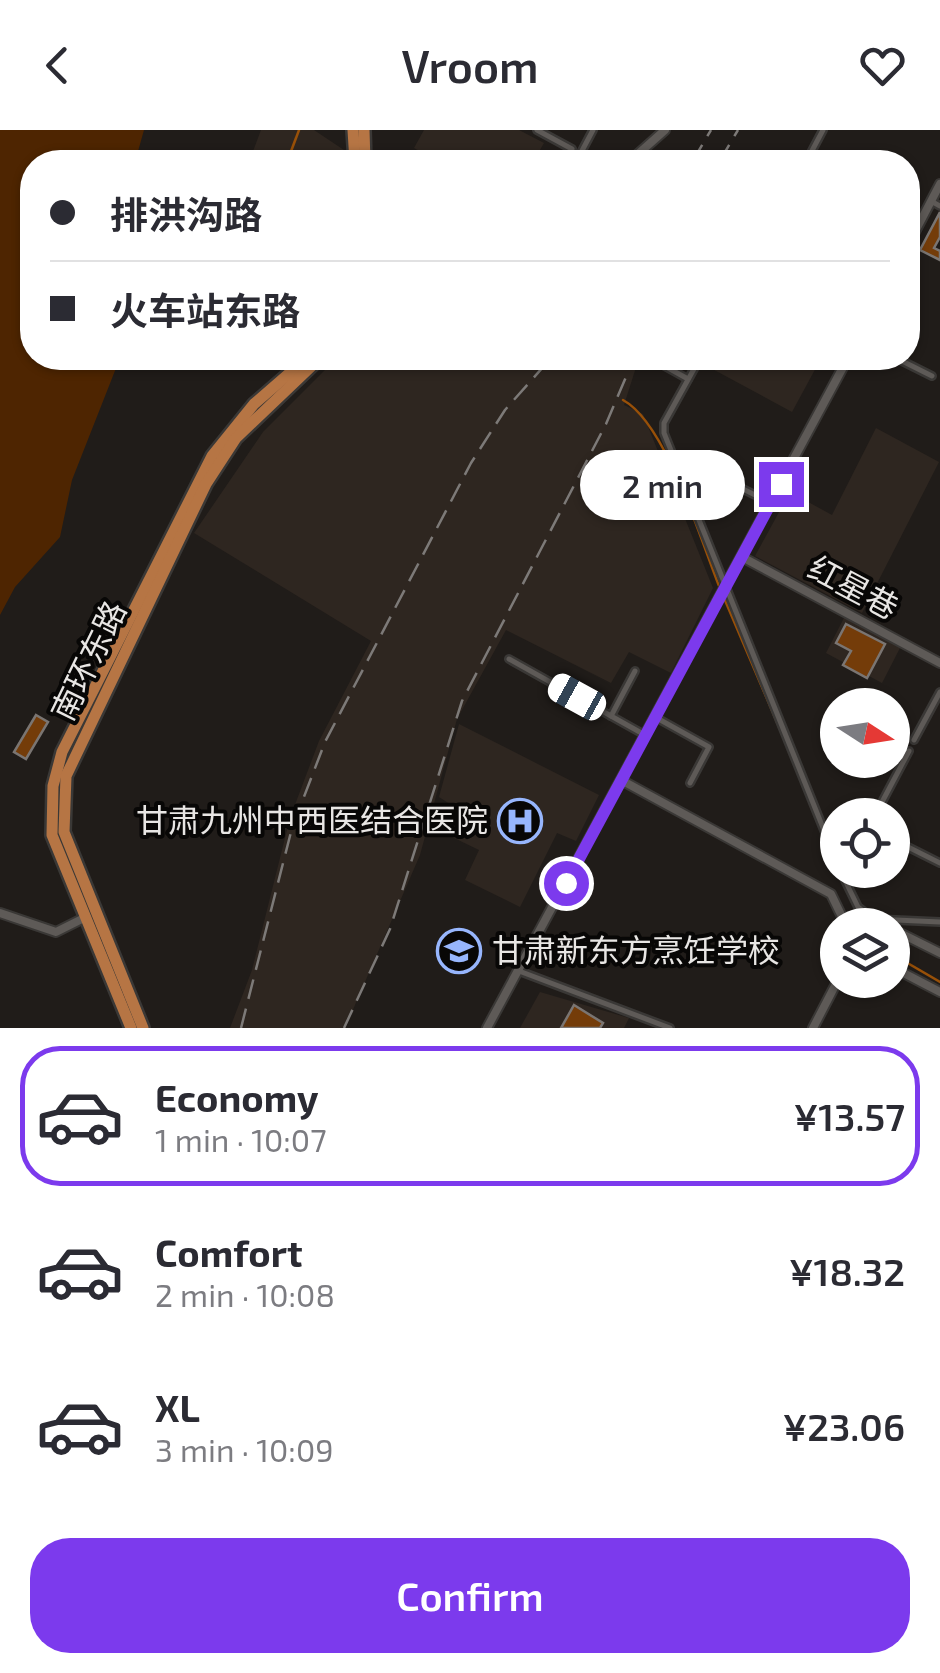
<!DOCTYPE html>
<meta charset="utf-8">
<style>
:root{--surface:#fff;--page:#f7f7f7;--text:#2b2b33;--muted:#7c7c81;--line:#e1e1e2;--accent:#7c3aed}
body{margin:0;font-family:"Exo 2","Noto Sans SC",sans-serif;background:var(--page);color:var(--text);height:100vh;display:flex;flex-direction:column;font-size:38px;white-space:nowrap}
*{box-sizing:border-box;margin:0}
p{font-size:32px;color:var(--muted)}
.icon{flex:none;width:55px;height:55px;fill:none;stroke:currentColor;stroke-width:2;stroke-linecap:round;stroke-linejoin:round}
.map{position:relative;height:898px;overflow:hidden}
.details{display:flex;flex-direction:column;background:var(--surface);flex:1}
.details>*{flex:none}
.hud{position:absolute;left:20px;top:20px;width:900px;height:220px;border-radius:40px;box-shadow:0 2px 8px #0004;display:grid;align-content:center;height:220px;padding:0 30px;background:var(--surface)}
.needle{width:65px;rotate:102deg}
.fabs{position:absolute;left:820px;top:558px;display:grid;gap:20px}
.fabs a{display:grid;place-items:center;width:90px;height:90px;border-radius:50%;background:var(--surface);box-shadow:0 2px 8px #0004;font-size:50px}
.end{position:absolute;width:45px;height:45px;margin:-22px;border:12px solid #7c3aed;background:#fff;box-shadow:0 0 0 5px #fff}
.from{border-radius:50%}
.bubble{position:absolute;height:70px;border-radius:35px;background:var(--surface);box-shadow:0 2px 8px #0004;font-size:32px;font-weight:600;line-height:70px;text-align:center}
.car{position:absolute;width:30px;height:60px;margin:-30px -15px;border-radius:12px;box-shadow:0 0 8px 2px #0007;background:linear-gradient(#fff 24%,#345 0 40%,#fff 0 76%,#345 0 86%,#fff 0)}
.hud b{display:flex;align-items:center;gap:35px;height:95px;font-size:38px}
.hud b+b{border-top:2px solid var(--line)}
.hud i{width:25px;height:25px;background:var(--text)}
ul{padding:18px 0 0;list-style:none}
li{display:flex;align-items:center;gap:30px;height:140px;margin:0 20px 15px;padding:0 10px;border:5px solid transparent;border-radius:40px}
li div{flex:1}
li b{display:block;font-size:38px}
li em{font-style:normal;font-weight:600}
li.current{border-color:var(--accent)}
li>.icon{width:90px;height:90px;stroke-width:1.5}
.button{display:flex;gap:20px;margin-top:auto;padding:20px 30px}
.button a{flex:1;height:115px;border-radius:40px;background:var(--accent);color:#fff;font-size:40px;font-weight:600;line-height:115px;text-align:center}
header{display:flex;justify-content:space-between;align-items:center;height:130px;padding:0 30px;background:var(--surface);font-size:45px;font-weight:600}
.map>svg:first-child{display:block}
</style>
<header><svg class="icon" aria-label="back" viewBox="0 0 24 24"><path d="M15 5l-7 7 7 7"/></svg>Vroom<svg class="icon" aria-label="heart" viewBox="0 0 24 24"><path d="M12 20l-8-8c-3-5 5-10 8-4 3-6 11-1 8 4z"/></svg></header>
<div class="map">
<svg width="940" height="898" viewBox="0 0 940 898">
<rect width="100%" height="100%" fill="#201c19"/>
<!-- built -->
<g fill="#2e2620">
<path d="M 261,0 L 314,0 L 344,20 L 345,32 L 249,32 Z"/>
<path d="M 424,0 L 519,0 L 544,13 L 533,32 L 434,32 L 434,29 L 414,18 Z"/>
<path d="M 337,228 L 639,228 L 624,275 L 643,284 L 713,458 L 671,543 L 629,522 L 611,553 L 506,500 L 457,589 L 420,725 L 345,898 L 230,898 L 252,840 L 290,688 L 319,611 L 371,511 L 194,403 L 263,302 Z"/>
<path d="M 708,228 L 806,228 L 818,234 L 792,282 L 705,235 Z"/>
<path d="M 876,298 L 939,332 L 862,483 L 755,426 L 790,362 L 832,385 Z"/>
<path d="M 845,486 L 901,516 L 882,553 L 826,523 Z"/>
<path d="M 459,594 L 599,665 L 576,711 L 557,703 L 520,777 L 465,750 L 479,720 L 448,705 L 459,680 L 439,667 Z"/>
<path d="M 540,862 L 629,888 L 624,898 L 520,898 Z"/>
</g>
<!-- green -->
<path fill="#4e2501" d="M 0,0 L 144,0 L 135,32 L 32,32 L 32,228 L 120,228 L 72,350 L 60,407 L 15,457 L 0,485 Z"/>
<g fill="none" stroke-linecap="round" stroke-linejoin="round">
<!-- stream -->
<g stroke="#985008" stroke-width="2.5">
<path d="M 287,32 L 299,0"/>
<path d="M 623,270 C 667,294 701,412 721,461"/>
<path d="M 724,468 L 860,787"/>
<path d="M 892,824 L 940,852"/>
</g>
</g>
<!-- building -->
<g fill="#743c09" stroke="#7a7572" stroke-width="2.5">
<path d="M 940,82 L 940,107 L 934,118 L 940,121 L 940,130 L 920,120 Z"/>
<path d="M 846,494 L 885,514 L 867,548 L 843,535 L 851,521 L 836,513 Z"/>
<path d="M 36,585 L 48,592 L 26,629 L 14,622 Z"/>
<path d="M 574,875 L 603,893 L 600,898 L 561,898 Z"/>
</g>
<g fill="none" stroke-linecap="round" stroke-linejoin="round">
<defs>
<g id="street">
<path d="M 537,0 L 572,19 L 566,30 L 570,32"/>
<path d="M 576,32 L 593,0"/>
<path d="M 806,32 L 823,0"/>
<path d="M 931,71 L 940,76"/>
<path d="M 700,228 L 664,293 L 664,303 L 838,735"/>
<path d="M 896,228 L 932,246"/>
<path d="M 661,234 L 688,249"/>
<path d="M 719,347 L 771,373"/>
<path d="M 509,529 L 645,605"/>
<path d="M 611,586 L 635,541"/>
<path d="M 655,587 L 709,617 L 690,653"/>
<path d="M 914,610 L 940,562"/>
<path d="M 883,685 L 881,674 L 909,621"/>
<path d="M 892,695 L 899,699 L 904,715 L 940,733"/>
<path d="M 840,740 L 858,777 L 874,789 L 940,792"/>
<path d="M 519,841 L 670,898"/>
</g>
<g id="secondary">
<path d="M 629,32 L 665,0"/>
<path d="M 908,115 L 940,54"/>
<path d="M 742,427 L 940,533"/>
<path d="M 621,650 L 831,764 L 846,795"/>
<path d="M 0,783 L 56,802 L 86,787"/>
<path d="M 849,795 L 866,788 L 886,795"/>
<path d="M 892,799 L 940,823"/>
<path d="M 892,837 L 940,862"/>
<path d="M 487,898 L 848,228"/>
<path d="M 813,898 L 838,850"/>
</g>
<g id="highway">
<path d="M 353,0 L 355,32"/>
<path d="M 364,0 L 365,32"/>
<path d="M 131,898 L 52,705 L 53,656 L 62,622 L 212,326 L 254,274 L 307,228"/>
<path d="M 143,898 L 64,702 L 66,646 L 206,354 L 236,308 L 320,228"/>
</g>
</defs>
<!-- street casing -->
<use href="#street" stroke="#3a3836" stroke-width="10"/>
<!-- secondary casing -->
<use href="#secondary" stroke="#3a3836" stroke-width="12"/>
<!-- highway casing -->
<use href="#highway" stroke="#3a3836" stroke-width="16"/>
<!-- street -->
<use href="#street" stroke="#5e5a57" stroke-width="5"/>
<!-- secondary -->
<use href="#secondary" stroke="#5e5a57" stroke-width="8"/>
<!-- highway -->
<use href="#highway" stroke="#b67544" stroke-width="11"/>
<!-- rail -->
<g stroke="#7d7a78" stroke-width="2.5" stroke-dasharray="20 10" stroke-linecap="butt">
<path d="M 692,32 L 711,0"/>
<path d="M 719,32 L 738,0"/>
<path d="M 241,898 L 292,698 L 325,612 L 471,333 L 505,280 L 551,228"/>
<path d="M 344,898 L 390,799 L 462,571 L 606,294 L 634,228"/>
</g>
</g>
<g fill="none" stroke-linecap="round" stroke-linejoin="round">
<!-- route -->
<path stroke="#7c3aed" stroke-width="12" d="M 566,753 L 781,354"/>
</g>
<!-- icons -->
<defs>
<symbol id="hospital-ring" viewBox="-11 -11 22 22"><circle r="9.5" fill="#080706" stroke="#97b6fd" stroke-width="1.5"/><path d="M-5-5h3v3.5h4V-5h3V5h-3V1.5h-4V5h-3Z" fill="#97b6fd"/></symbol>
<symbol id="university-ring" viewBox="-11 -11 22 22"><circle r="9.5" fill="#080706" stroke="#97b6fd" stroke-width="1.5"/><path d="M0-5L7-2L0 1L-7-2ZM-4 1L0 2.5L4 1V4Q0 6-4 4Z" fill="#97b6fd"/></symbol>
</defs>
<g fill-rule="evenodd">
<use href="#hospital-ring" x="495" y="666" width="50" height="50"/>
<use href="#university-ring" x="434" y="796" width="50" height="50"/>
</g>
<g text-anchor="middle" stroke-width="8" stroke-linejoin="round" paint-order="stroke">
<!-- street labels -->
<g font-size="32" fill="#e8e6e4" stroke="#080706">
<text transform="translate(853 458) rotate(28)" y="11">红星巷</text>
<text transform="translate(89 531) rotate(-64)" y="11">南环东路</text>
</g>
<!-- poi labels -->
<g font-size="32" fill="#e8e6e4" stroke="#080706" text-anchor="end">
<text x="488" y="702">甘肃九州中西医结合医院</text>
<text x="492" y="832" text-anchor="start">甘肃新东方烹饪学校</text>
</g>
</g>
</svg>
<div class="fabs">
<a><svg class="needle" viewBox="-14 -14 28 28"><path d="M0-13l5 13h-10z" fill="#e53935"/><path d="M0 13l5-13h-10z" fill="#7c7c81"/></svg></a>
<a><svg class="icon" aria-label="locate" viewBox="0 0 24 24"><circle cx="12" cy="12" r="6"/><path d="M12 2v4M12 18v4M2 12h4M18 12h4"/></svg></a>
<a><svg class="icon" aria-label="layers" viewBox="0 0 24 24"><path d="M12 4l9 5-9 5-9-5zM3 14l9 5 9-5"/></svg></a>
</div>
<i class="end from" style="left:566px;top:753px"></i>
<i class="end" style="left:781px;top:354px"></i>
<div class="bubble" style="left:580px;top:320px;width:165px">2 min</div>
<i class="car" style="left:577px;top:567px;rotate:299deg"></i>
<div class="hud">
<b><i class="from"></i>排洪沟路</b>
<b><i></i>火车站东路</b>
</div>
</div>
<section class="details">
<ul>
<li class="current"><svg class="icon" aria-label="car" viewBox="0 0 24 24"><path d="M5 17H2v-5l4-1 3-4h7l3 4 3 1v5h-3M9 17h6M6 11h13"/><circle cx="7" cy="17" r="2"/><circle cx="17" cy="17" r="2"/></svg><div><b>Economy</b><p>1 min · 10:07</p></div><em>¥13.57</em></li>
<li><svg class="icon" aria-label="car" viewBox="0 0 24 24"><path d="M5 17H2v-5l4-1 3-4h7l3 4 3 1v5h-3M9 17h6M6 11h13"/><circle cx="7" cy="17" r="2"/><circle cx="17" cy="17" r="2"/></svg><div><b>Comfort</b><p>2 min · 10:08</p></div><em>¥18.32</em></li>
<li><svg class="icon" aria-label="car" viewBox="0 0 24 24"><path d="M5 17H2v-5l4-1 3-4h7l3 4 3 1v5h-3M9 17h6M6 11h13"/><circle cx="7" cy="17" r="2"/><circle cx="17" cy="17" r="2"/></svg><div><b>XL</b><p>3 min · 10:09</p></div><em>¥23.06</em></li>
</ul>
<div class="button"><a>Confirm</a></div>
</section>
